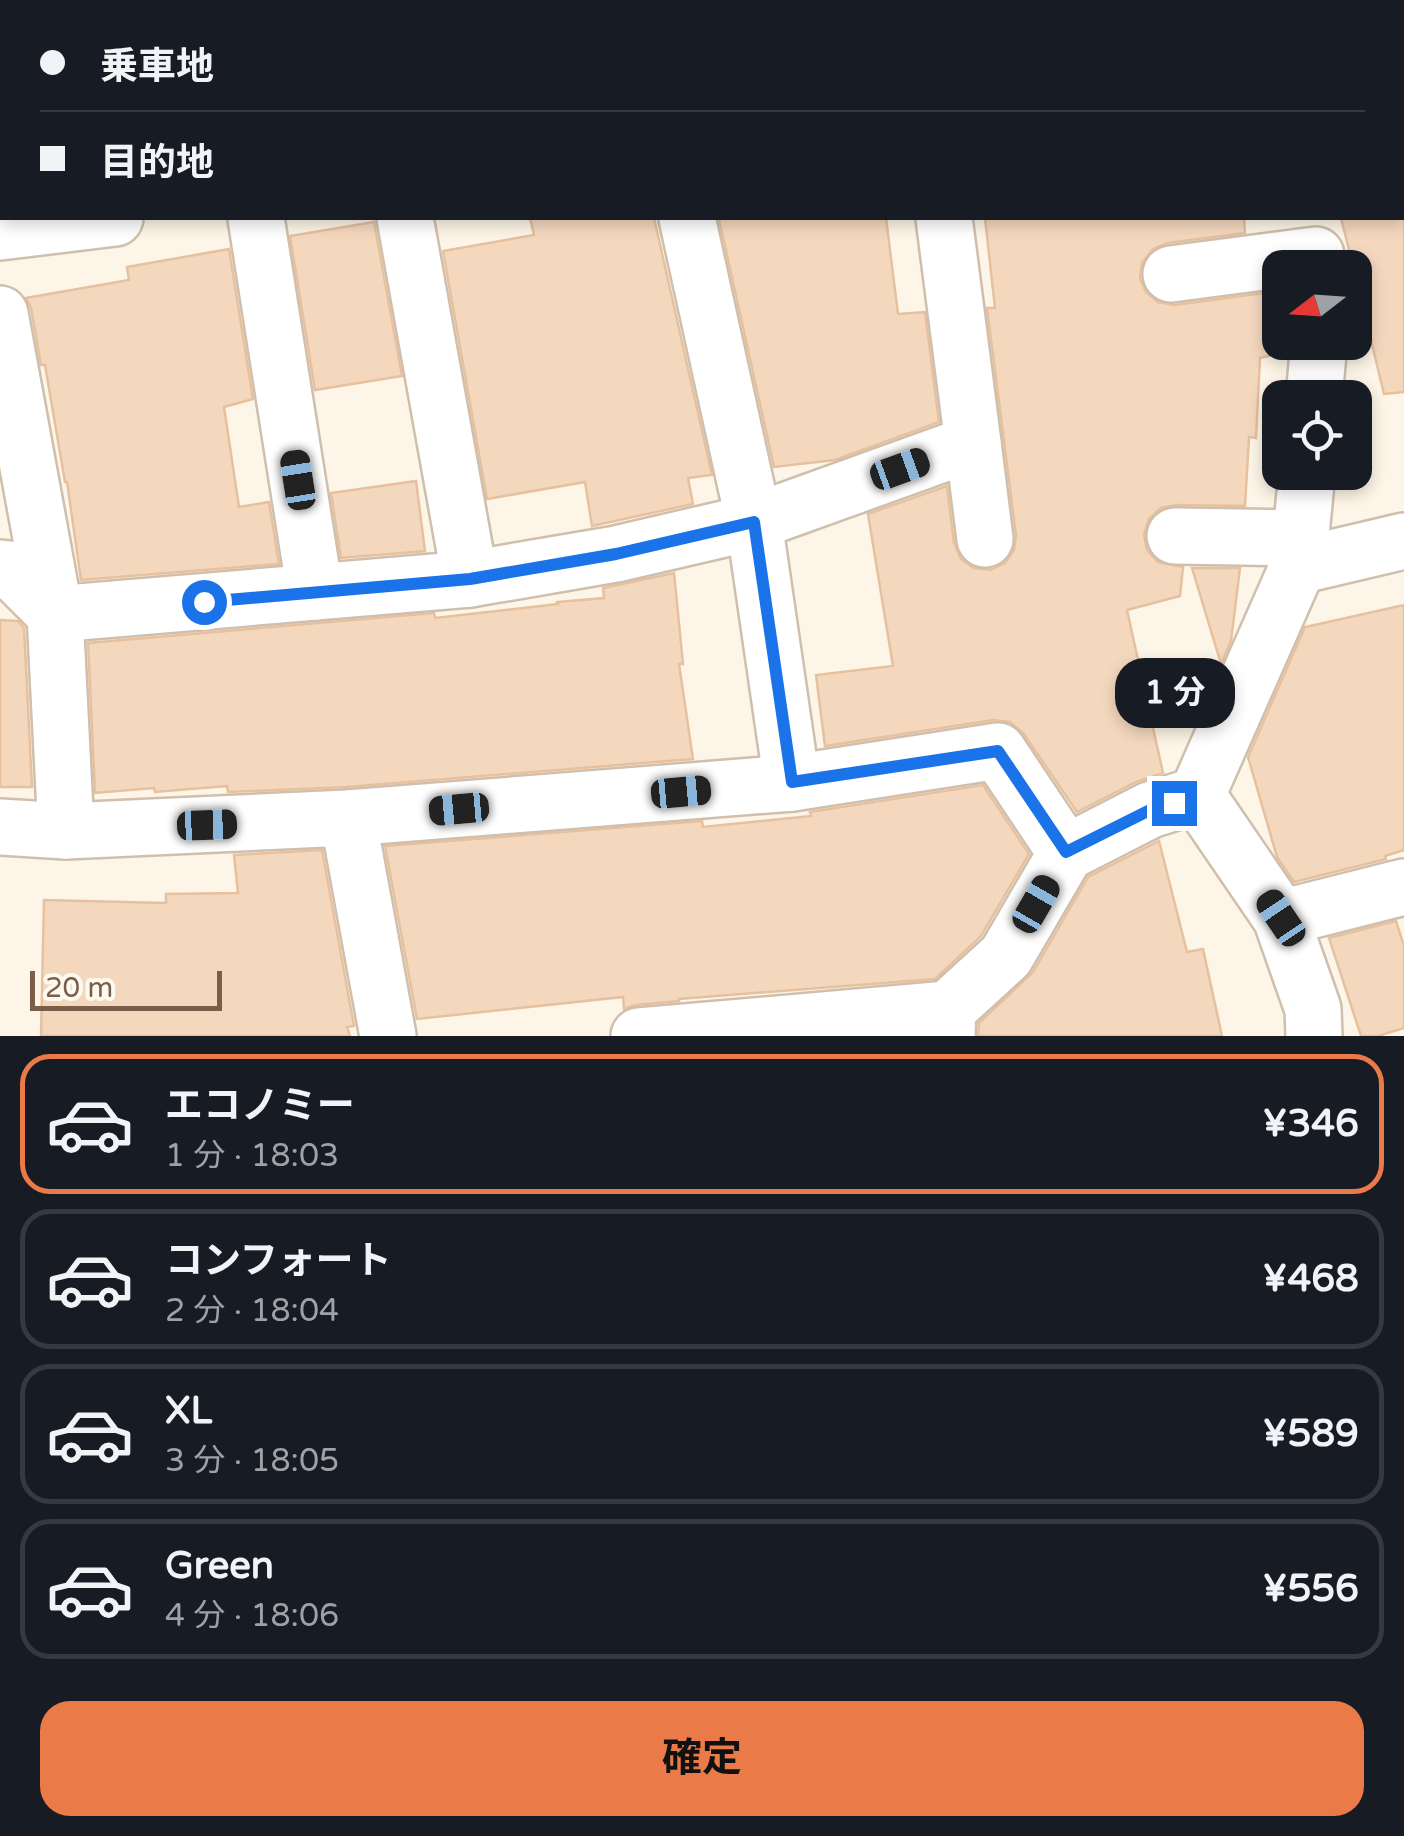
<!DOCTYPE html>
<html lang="ja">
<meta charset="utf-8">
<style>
:root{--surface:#171b24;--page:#242831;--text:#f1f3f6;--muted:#9ea1a6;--line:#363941;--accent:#eb7a49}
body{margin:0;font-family:"Varela Round","Noto Sans JP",sans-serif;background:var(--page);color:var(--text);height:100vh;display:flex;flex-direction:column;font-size:38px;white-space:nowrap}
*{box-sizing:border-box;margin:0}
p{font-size:32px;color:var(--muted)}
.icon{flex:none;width:55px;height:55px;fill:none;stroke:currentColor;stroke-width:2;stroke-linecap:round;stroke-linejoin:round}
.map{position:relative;height:1036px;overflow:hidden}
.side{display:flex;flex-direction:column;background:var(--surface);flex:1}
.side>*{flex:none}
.top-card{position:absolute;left:0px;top:0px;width:1405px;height:220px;box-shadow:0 5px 15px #0003;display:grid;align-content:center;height:220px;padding:0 40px;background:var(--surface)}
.needle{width:65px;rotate:253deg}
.tools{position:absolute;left:1262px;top:250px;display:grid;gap:20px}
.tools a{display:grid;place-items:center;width:110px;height:110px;border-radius:20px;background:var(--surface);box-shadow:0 5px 15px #0003;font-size:50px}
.scale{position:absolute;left:30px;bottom:25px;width:192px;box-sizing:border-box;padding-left:10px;border:5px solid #795e4a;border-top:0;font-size:28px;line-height:35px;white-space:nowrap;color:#795e4a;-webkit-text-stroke:8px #fffaef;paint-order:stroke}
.end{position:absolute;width:45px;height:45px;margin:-22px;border:12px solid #1a73e8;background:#fff;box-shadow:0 0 0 5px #fff}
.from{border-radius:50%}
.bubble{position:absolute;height:70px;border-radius:30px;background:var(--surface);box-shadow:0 5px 15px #0003;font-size:32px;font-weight:700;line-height:70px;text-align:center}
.car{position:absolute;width:30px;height:60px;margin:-30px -15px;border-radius:12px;box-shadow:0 0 8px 2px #0007;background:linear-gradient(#222 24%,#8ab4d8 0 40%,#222 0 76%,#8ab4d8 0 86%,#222 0)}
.top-card b{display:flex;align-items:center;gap:35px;height:95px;font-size:38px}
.top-card b+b{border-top:2px solid var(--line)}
.top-card i{width:25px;height:25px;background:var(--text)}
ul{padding:18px 0 0;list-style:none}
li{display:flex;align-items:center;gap:30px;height:140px;margin:0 20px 15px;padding:0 20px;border:5px solid var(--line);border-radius:30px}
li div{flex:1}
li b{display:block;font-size:38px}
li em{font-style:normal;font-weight:700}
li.active{border-color:var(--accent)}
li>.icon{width:90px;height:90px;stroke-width:1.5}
.cta{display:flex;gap:20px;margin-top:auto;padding:20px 40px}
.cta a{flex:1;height:115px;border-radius:30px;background:var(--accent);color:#111;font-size:40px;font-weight:700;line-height:115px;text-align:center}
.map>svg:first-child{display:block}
</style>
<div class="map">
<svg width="1404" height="1036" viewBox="0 0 1404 1036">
<rect width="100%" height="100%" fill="#fdf6e8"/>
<!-- building -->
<g fill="#f4d8be" stroke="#e7c09e" stroke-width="2.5">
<path d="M 530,218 L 654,218 L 712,475 L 688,478 L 693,504 L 592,526 L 585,482 L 487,499 L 443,251 L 534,235 Z"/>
<path d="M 732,218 L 886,218 L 898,314 L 925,312 L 939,422 L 835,460 L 774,467 L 719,219 Z"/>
<path d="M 985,218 L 1244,218 L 1245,233 L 1167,243 L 1153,249 L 1142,263 L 1140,279 L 1146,292 L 1158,302 L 1175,305 L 1280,291 L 1280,342 L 1288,342 L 1287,352 L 1260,358 L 1256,438 L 1249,437 L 1245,506 L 1176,505 L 1161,508 L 1149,519 L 1144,535 L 1147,550 L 1158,562 L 1183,567 L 1180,596 L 1127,610 L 1163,773 L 1136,782 L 1077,812 L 1024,734 L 1010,722 L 993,720 L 825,746 L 816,675 L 893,666 L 868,514 L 947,486 L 954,543 L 961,559 L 974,568 L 990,570 L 1005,563 L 1014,550 L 1016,535 L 987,308 L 995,308 Z"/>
<path d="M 1341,218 L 1404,218 L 1404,392 L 1384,394 L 1369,332 L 1355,336 L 1355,285 L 1358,285 Z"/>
<path d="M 374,222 L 402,376 L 315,390 L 290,236 Z"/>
<path d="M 229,249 L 253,399 L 224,407 L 239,507 L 269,502 L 279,564 L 81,580 L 67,482 L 65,482 L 45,365 L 41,365 L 31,308 L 26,298 L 129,280 L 127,267 Z"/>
<path d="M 416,481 L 425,551 L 341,558 L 331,493 Z"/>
<path d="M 1192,568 L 1240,568 L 1231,641 L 1221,664 Z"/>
<path d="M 674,573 L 683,664 L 679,664 L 693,759 L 346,787 L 228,792 L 227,786 L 155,792 L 154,788 L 95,793 L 88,643 L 434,613 L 435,618 L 558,604 L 557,602 L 604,598 L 603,588 Z"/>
<path d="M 1404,605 L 1404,850 L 1385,856 L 1386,859 L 1294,882 L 1277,857 L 1248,757 L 1305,627 Z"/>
<path d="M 0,620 L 18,621 L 24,628 L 32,787 L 0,787 Z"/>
<path d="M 983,785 L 1029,854 L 981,936 L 935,979 L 679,999 L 679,1001 L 636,1005 L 624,1009 L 623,997 L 417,1019 L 385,846 L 702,821 L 703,827 L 811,816 L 810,812 Z"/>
<path d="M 1159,841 L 1187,952 L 1203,949 L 1222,1036 L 978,1036 L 979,1023 L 1033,972 L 1088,877 Z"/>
<path d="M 322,850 L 354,1026 L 347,1027 L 350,1036 L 41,1036 L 44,900 L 166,903 L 166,894 L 238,893 L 234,855 Z"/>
<path d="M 1396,921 L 1404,946 L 1404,1028 L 1378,1036 L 1361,1036 L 1329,938 Z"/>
</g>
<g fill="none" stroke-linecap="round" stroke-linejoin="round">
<defs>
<g id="minor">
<path d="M 213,0 L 214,2"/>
<path d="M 917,0 L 917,2"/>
<path d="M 1291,0 L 1291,2"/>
<path d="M 1402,29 L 1404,29"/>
<path d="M 256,218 L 315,592"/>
<path d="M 405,218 L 470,579"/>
<path d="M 687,218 L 754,522 L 792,783"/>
<path d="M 0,232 L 115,218"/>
<path d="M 1171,274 L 1316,255"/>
<path d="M 0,314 L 55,614 L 66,831"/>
<path d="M 1314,398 L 1319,342"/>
<path d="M 973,443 L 985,539"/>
<path d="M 1175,536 L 1302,538"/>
<path d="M 1298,566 L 1404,541"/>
<path d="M 0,568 L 10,569 L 55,614 L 470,579 L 616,554 L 754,522 L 973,443 L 944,218"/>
<path d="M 1197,795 L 1281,918 L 1313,1009 L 1314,1036"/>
<path d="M 348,818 L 388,1036"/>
<path d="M 0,827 L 66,831 L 348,818 L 792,783 L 998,751 L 1066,853"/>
<path d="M 1281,918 L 1404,887"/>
<path d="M 639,1036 L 948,1009"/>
<path d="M 947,1036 L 948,1009 L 1006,956 L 1066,853 L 1150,810 L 1197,795 L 1298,566 L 1307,472"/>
</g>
</defs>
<!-- minor casing -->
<use href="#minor" stroke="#d0bfac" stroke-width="60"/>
<!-- minor -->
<use href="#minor" stroke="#fff" stroke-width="55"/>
</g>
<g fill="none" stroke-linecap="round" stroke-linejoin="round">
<!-- route -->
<path stroke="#1a73e8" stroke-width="12" d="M 204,602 L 470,579 L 616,554 L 754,522 L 792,782 L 998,751 L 1066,852 L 1150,810 L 1174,803"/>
</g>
</svg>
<div class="tools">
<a><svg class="needle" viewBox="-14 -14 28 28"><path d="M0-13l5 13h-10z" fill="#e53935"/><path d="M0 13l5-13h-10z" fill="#9ea1a6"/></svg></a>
<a><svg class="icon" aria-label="locate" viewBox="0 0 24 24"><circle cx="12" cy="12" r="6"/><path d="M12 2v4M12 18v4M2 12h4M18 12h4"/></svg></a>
</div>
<div class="scale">20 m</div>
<i class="end from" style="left:204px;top:602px"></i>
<i class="end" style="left:1174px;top:803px"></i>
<div class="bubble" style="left:1115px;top:658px;width:120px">1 分</div>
<i class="car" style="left:900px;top:469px;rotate:70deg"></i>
<i class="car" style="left:298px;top:480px;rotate:351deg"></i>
<i class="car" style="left:681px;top:792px;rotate:85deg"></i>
<i class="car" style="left:459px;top:809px;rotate:265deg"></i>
<i class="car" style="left:207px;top:825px;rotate:88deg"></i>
<i class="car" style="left:1036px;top:904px;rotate:30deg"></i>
<i class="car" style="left:1281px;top:918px;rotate:326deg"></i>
<div class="top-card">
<b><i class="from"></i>乗車地</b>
<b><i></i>目的地</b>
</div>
</div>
<section class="side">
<ul>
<li class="active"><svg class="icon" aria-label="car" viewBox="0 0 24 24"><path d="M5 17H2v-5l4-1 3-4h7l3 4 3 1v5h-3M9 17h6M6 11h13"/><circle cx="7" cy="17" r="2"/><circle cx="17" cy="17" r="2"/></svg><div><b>エコノミー</b><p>1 分 · 18:03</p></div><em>¥346</em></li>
<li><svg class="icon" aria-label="car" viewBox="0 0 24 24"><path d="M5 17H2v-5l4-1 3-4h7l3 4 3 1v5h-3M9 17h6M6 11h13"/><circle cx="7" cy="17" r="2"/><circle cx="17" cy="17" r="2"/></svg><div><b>コンフォート</b><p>2 分 · 18:04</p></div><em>¥468</em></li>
<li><svg class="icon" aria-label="car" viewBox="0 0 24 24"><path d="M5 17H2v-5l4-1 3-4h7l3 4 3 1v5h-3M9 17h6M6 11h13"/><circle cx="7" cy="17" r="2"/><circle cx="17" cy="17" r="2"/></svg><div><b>XL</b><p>3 分 · 18:05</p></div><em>¥589</em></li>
<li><svg class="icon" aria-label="car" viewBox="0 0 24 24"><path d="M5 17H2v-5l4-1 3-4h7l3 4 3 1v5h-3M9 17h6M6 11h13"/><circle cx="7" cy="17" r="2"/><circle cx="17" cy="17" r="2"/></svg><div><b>Green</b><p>4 分 · 18:06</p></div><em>¥556</em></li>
</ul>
<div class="cta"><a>確定</a></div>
</section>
